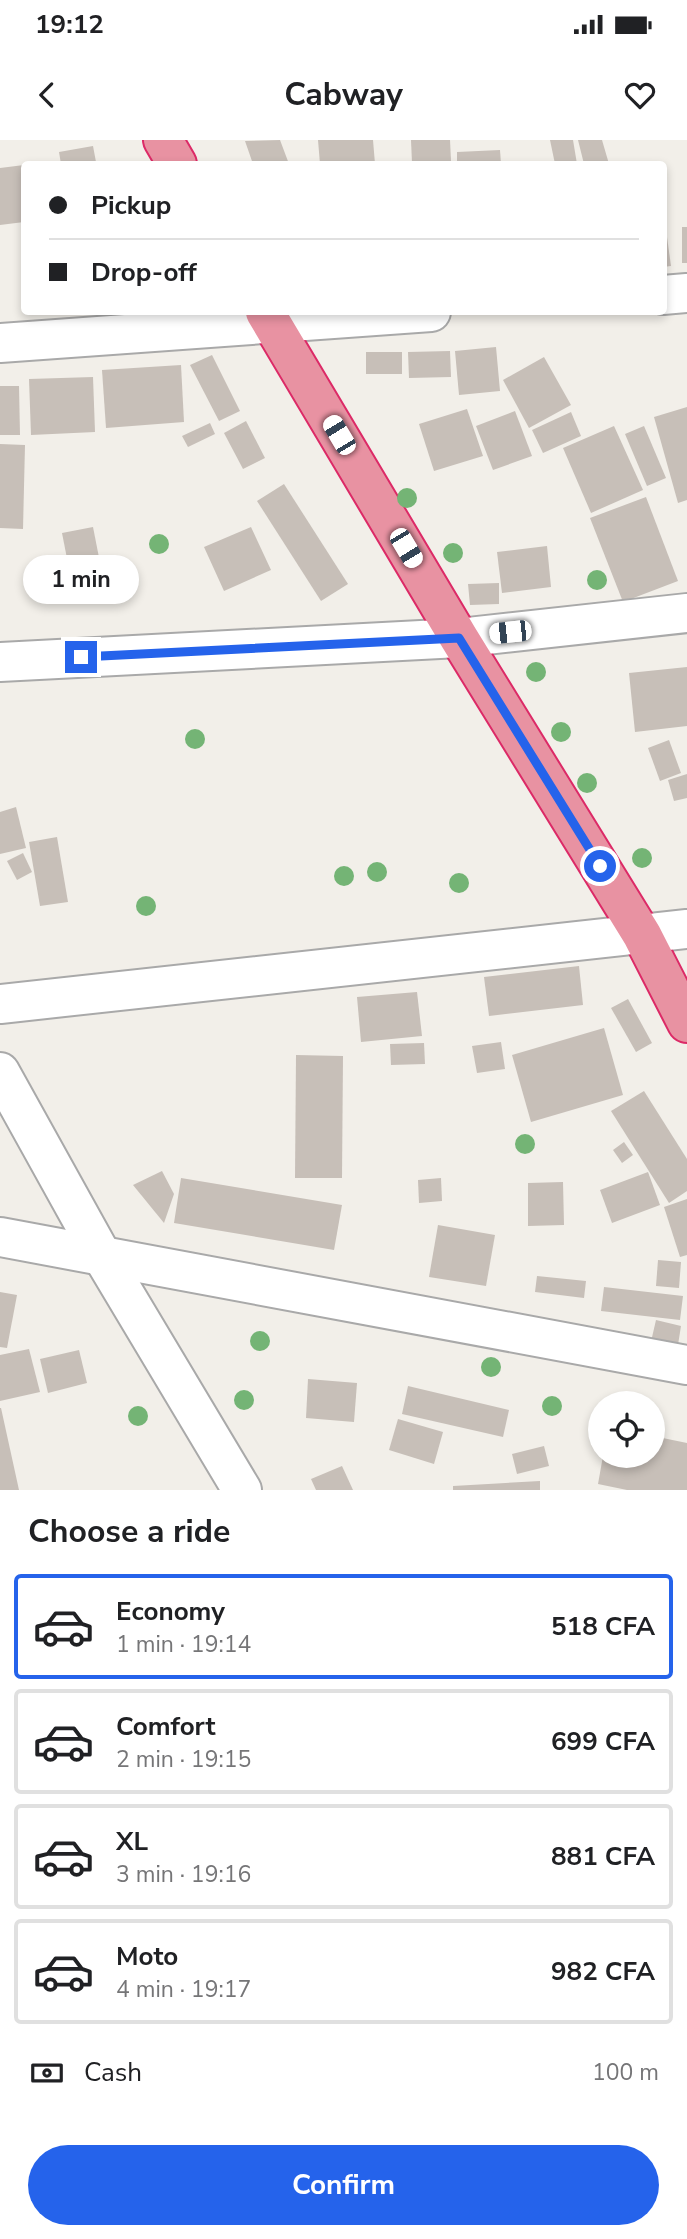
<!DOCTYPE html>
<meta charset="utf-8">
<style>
:root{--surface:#fff;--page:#f6f6f6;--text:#202124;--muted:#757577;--line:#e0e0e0;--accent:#2563eb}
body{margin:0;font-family:"Nunito Sans",sans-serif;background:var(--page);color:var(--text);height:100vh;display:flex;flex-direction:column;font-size:26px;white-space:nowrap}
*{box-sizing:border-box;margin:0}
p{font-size:23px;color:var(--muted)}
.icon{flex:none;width:38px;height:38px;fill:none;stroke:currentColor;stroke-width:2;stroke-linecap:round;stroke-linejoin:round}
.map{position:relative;height:1350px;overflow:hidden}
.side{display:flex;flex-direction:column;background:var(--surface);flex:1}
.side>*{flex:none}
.banner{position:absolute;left:21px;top:21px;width:646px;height:154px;border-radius:7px;box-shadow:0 4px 10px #0003;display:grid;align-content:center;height:154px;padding:0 28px;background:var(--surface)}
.controls{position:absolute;left:588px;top:1251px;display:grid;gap:14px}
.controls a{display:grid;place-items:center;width:77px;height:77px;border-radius:50%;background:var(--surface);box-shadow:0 4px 10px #0003;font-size:35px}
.end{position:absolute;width:32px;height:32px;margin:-16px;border:9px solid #2563eb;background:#fff;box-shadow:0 0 0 4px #fff}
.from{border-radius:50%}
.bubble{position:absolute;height:49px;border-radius:24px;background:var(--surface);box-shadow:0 4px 10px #0003;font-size:23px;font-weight:700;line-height:49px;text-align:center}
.car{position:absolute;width:21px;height:42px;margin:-21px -10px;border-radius:9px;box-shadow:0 0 5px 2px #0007;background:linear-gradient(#fff 24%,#345 0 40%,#fff 0 76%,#345 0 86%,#fff 0)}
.banner b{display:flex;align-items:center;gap:24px;height:66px;font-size:26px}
.banner b+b{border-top:2px solid var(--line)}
.banner i{width:18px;height:18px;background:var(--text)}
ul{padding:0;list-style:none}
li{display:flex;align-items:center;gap:21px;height:105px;margin:0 14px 10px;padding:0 14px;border:4px solid var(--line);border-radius:7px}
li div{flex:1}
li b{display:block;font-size:26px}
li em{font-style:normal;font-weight:700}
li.selected{border-color:var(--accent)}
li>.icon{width:63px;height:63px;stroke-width:1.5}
h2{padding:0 28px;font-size:32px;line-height:84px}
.pay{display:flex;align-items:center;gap:18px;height:77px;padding:0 28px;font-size:26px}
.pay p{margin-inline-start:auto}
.button{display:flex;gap:14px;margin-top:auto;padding:14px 28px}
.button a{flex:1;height:80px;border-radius:42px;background:var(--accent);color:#fff;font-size:28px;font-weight:700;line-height:80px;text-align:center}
.status{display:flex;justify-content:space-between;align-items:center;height:49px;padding:0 35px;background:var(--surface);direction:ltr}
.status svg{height:19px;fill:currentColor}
header{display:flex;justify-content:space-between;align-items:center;height:91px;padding:0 28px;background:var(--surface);font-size:32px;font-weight:700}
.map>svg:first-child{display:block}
</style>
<div class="status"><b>19:12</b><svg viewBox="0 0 49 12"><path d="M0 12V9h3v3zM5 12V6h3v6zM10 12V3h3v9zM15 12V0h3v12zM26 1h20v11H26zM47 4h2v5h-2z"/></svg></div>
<header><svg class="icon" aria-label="back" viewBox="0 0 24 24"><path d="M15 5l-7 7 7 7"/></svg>Cabway<svg class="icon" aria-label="heart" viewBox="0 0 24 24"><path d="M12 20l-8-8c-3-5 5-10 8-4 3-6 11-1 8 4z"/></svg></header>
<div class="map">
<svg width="687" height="1350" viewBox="0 0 687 1350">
<rect width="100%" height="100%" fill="#f2efe9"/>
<!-- building -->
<g fill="#c7bfb8">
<path d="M 280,0 L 289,24 L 253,24 L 245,1 Z"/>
<path d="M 318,0 L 373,0 L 375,24 L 320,24 Z"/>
<path d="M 411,0 L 450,0 L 451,21 L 412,23 Z"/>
<path d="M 550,0 L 573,0 L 577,24 L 555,24 Z"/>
<path d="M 578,0 L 602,0 L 609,24 L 584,24 Z"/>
<path d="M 93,6 L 96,22 L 61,24 L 59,12 Z"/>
<path d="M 500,10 L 501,24 L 457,24 L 457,12 Z"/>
<path d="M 24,25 L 24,82 L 0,85 L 0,28 Z"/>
<rect x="682" y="87" width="5" height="36"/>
<path d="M 663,97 L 667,97 L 671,126 L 663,127 Z"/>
<path d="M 496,207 L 500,251 L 459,255 L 455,211 Z"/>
<path d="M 450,211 L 451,237 L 409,238 L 408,212 Z"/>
<rect x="366" y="212" width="36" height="22"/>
<path d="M 212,215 L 240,271 L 219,281 L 190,225 Z"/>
<path d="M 544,217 L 571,265 L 529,288 L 503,240 Z"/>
<path d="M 181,225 L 184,282 L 106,288 L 102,230 Z"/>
<path d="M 93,237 L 95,292 L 31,295 L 29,239 Z"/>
<path d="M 0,246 L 19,246 L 20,295 L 0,295 Z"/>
<path d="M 687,267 L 687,360 L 678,363 L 654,277 Z"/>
<path d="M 467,269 L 483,316 L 434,331 L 419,284 Z"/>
<path d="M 515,271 L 532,316 L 493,330 L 476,286 Z"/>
<path d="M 571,272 L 581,296 L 543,313 L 532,290 Z"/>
<path d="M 246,281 L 265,318 L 243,329 L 224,293 Z"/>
<path d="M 210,283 L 215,294 L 188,307 L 182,296 Z"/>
<path d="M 614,286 L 643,350 L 591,373 L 563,308 Z"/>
<path d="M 644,286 L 666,338 L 647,346 L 625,294 Z"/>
<path d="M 0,304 L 25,305 L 23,389 L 0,388 Z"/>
<path d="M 284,344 L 348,444 L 321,461 L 257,361 Z"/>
<path d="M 646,357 L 678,441 L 623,462 L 590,378 Z"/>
<path d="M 93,387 L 104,443 L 73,449 L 62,393 Z"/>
<path d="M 251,387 L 271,430 L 224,451 L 204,407 Z"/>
<path d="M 547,406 L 551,447 L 502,453 L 497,412 Z"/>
<path d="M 499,443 L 499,464 L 470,465 L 468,444 Z"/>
<path d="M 687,527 L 687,586 L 635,592 L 629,533 Z"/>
<path d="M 669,600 L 681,633 L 660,641 L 648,608 Z"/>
<path d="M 687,634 L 687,658 L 674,661 L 668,640 Z"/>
<path d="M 16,667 L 26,708 L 0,714 L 0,672 Z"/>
<path d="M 57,697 L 68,762 L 40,766 L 29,702 Z"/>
<path d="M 23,713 L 32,732 L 17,740 L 7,721 Z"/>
<path d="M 579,826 L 583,865 L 489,876 L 484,837 Z"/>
<path d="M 417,852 L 422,896 L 361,902 L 357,857 Z"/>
<path d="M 628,859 L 652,903 L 636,912 L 611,868 Z"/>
<path d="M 604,888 L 623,955 L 531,982 L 512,915 Z"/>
<path d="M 501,902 L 505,929 L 477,933 L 472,906 Z"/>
<path d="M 424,903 L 425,924 L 391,925 L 390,904 Z"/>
<path d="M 296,915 L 343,916 L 342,1038 L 295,1038 Z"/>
<path d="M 644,951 L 687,1019 L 687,1051 L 669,1063 L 611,971 Z"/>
<path d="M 624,1002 L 633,1015 L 622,1023 L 613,1010 Z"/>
<path d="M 162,1031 L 174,1054 L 164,1083 L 133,1045 Z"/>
<path d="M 648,1032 L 660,1065 L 612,1083 L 600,1050 Z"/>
<path d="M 181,1038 L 342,1065 L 334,1110 L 174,1083 Z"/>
<path d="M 441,1038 L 442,1061 L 419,1063 L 418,1040 Z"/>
<path d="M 563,1042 L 564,1085 L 528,1086 L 528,1043 Z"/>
<path d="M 687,1059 L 687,1115 L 680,1117 L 664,1067 Z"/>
<path d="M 438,1085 L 495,1095 L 486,1146 L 429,1137 Z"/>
<path d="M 658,1120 L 681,1122 L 679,1148 L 656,1146 Z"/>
<path d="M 537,1136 L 586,1141 L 584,1158 L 535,1152 Z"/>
<path d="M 604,1147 L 683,1156 L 680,1180 L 601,1171 Z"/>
<path d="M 0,1152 L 17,1155 L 7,1208 L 0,1207 Z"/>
<path d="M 656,1180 L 681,1186 L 677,1211 L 650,1206 Z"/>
<path d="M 29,1209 L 40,1252 L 0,1261 L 0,1215 Z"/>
<path d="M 79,1210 L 87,1243 L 48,1253 L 40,1219 Z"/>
<path d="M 308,1239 L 357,1243 L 354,1282 L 306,1278 Z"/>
<path d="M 408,1246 L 509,1270 L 503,1297 L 402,1274 Z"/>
<path d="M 0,1268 L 1,1268 L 19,1350 L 0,1350 Z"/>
<path d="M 398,1279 L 443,1292 L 434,1324 L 389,1310 Z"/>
<path d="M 653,1296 L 687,1303 L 687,1350 L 627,1350 L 598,1344 L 603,1316 L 653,1316 Z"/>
<path d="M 544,1306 L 549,1326 L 517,1334 L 512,1314 Z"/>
<path d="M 342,1326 L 353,1350 L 316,1350 L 311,1339 Z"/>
<path d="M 540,1341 L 540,1350 L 453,1350 L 453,1346 Z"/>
</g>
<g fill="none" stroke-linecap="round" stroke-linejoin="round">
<defs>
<g id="minor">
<path d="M 663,155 L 687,153"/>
<path d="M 0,203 L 431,172"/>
<path d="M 0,522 L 459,498 L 687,473"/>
<path d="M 0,864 L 687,789"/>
<path d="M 0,932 L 102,1116 L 242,1350"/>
<path d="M 0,1097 L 687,1225"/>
</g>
<g id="highway">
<path d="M 163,0 L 177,24"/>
<path d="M 265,172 L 459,498 L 642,795 L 687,883"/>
</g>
</defs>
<!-- minor casing -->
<use href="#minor" stroke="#a9a9a9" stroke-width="42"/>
<!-- highway casing -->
<use href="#highway" stroke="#dc2a67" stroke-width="42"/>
<!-- minor -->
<use href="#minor" stroke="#fff" stroke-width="38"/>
<!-- highway -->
<use href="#highway" stroke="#e892a2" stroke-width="38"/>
</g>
<!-- trees -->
<g fill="#74b475">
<circle cx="407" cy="358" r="10"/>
<circle cx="159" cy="404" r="10"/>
<circle cx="453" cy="413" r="10"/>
<circle cx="597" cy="440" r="10"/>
<circle cx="536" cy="532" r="10"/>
<circle cx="561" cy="592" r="10"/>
<circle cx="195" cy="599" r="10"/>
<circle cx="587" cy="643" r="10"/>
<circle cx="642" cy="718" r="10"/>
<circle cx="377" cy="732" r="10"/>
<circle cx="344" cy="736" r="10"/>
<circle cx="459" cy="743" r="10"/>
<circle cx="146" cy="766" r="10"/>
<circle cx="525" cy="1004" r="10"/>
<circle cx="260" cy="1201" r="10"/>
<circle cx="491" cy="1227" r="10"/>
<circle cx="244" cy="1260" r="10"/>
<circle cx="552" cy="1266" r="10"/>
<circle cx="138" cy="1276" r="10"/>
</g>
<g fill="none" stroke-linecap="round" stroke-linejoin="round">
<!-- route -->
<path stroke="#2563eb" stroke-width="9" d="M 81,517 L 459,498 L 600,726"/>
</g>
</svg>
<div class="controls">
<a><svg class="icon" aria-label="locate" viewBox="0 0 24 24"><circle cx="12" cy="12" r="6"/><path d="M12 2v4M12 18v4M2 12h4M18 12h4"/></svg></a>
</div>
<i class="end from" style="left:600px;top:726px"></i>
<i class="end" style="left:81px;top:517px"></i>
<div class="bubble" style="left:23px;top:415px;width:116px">1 min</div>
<i class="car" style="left:339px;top:295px;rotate:329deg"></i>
<i class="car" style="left:406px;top:408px;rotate:149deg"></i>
<i class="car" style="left:510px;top:492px;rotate:264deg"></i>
<div class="banner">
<b><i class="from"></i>Pickup</b>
<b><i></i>Drop-off</b>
</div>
</div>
<section class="side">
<h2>Choose a ride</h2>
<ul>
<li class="selected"><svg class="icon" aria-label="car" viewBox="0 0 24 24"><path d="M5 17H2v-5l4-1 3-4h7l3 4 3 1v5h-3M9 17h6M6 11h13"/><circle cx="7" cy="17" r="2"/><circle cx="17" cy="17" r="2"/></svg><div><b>Economy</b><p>1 min · 19:14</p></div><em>518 CFA</em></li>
<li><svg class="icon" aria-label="car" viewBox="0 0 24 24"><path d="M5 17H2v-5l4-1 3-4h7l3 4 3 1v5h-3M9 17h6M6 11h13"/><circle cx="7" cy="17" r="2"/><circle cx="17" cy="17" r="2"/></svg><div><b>Comfort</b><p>2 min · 19:15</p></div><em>699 CFA</em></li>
<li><svg class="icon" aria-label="car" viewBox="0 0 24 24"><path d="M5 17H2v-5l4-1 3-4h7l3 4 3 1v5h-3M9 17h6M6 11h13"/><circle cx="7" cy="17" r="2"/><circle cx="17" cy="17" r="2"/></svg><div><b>XL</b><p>3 min · 19:16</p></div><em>881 CFA</em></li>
<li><svg class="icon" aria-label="car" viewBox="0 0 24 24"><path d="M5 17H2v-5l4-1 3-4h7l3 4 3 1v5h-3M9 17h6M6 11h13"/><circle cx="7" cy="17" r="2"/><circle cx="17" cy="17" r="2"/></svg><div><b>Moto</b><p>4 min · 19:17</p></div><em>982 CFA</em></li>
</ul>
<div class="pay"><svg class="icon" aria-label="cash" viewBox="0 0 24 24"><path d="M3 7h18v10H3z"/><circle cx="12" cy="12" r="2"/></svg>Cash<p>100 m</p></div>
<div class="button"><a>Confirm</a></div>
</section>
